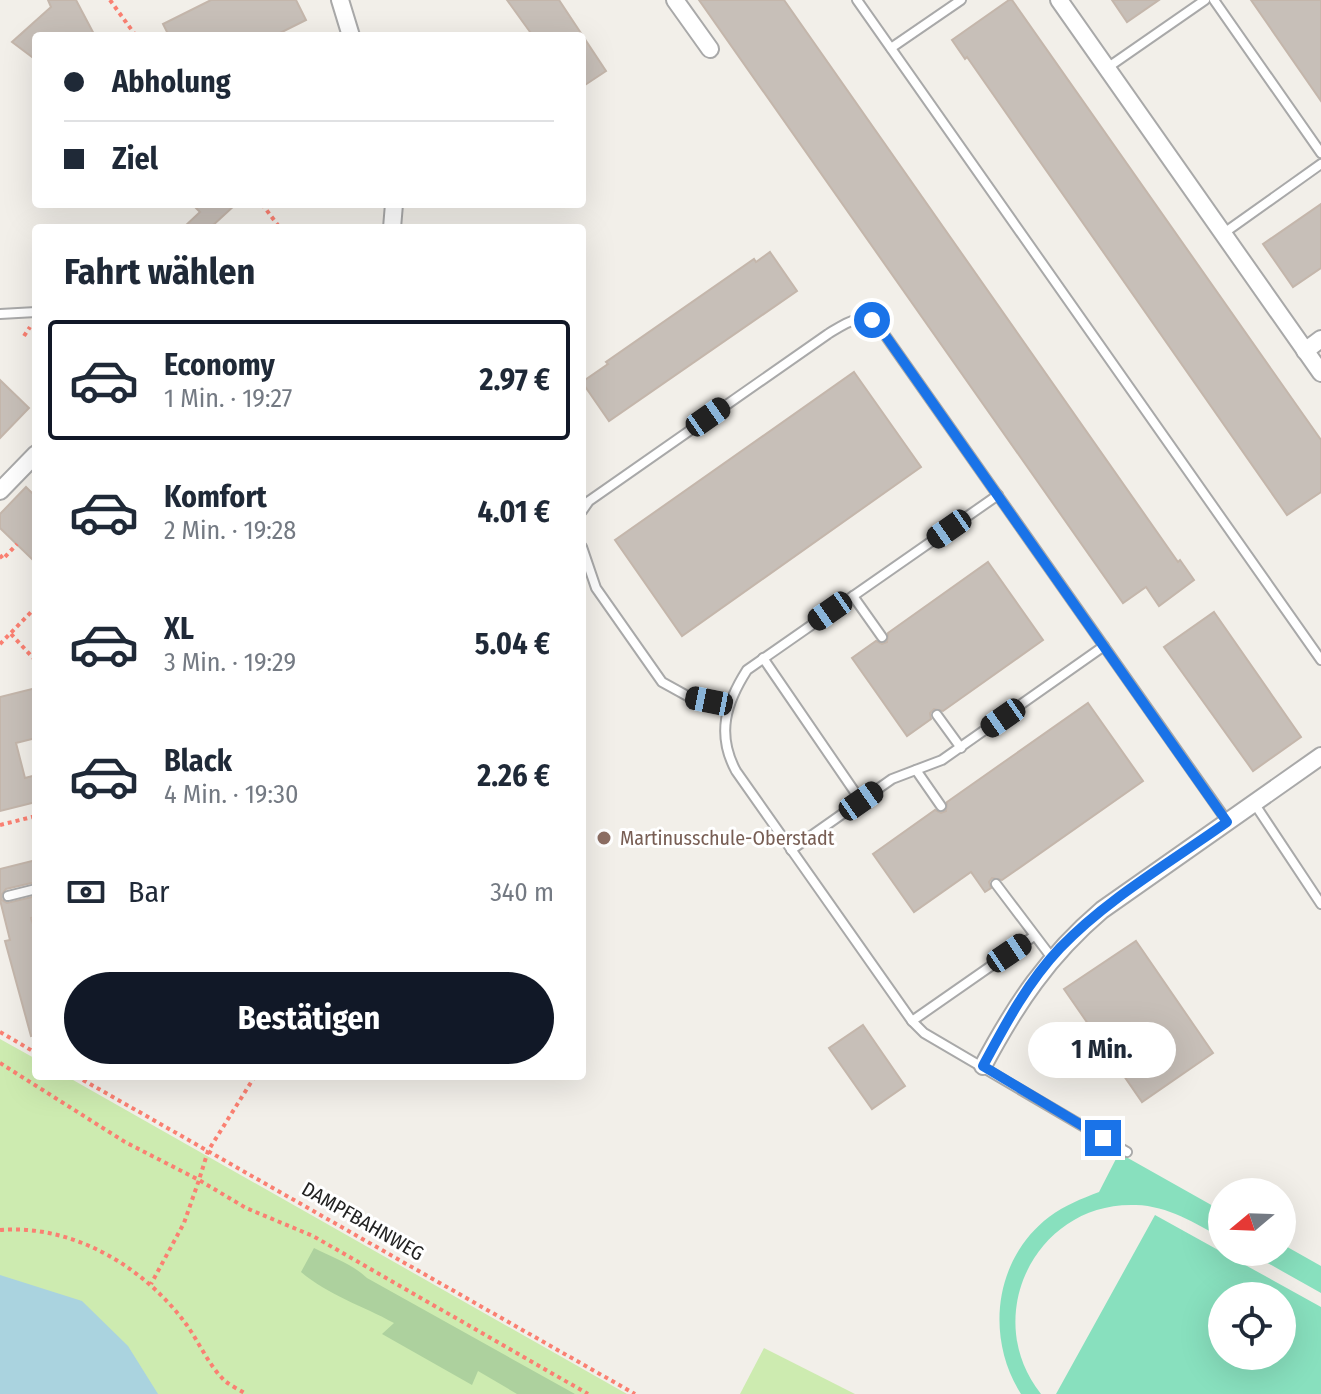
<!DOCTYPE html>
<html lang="de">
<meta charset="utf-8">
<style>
:root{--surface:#fff;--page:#f2f2f3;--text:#1f2937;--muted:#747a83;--line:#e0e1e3;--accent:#111827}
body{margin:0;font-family:"Fira Sans Condensed",sans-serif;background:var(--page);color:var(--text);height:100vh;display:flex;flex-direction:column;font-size:30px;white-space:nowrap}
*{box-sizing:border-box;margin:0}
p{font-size:26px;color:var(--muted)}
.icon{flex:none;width:44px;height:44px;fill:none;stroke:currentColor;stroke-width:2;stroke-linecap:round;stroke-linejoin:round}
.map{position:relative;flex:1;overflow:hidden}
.drawer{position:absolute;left:32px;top:224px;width:554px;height:856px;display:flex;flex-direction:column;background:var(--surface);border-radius:8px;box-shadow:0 8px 32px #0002}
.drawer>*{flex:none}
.top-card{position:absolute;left:32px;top:32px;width:554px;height:176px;border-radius:8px;box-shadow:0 8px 32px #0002;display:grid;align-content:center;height:176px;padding:0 32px;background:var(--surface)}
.needle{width:52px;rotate:251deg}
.fabs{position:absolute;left:1208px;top:1178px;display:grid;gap:16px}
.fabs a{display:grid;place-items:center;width:88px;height:88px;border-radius:50%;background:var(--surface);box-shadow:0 8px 32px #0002;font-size:40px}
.end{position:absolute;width:36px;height:36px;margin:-18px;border:10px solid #1a73e8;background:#fff;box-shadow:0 0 0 4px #fff}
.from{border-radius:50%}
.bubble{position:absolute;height:56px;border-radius:28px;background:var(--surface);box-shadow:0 8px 32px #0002;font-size:26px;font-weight:700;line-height:56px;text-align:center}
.car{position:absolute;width:24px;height:48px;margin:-24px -12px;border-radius:10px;box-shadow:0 0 6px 2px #0007;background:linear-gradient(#222 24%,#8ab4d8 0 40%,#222 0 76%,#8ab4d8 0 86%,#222 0)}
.top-card b{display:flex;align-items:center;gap:28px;height:76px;font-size:30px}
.top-card b+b{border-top:2px solid var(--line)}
.top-card i{width:20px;height:20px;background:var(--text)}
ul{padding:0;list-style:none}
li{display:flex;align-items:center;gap:24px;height:120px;margin:0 16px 12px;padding:0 16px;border:4px solid transparent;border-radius:8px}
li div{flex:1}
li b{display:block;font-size:30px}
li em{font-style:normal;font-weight:700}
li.current{border-color:var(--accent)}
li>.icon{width:72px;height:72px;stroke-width:1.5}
h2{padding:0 32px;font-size:36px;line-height:96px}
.pay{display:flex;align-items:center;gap:20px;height:88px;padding:0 32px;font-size:30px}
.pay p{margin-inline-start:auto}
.cta{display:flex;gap:16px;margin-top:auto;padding:16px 32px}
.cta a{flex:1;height:92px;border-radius:48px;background:var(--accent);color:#fff;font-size:32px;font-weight:700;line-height:92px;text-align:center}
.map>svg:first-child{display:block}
</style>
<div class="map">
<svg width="1321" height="1394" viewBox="0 0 1321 1394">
<rect width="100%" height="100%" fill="#f2efe9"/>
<!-- grass -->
<g fill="#cdebb0">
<path d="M 0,1039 L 36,1059 L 36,1076 L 66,1076 L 627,1394 L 0,1394 Z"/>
<path d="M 764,1348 L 855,1394 L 740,1394 Z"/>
</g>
<!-- forest -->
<path fill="#add19e" d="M 314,1248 C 333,1258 351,1263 367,1278 L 575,1394 L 517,1394 L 478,1371 L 472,1385 L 382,1334 L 394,1323 C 363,1306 328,1295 301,1272 Z"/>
<!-- pitch -->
<g fill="#88e0be" fill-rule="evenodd">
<path d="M 1119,1153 L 1222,1211 L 1222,1238 C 1195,1223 1168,1206 1136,1205 C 1037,1201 979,1316 1041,1394 L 1021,1394 C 985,1337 994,1259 1049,1217 C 1065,1205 1081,1199 1099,1192 Z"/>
<path d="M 1155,1215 L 1321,1307 L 1321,1394 L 1056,1394 ZM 1222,1296 L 1282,1296 L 1282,1356 L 1222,1356 Z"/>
<path d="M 1282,1244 L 1321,1266 L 1321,1293 L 1248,1252 L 1282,1252 Z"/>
</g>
<!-- water -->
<path fill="#aad3df" d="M 0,1275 L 82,1301 L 128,1346 L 158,1394 L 0,1394 Z"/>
<!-- building -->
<g fill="#c7bfb8" stroke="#c4b6ab" stroke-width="2">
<path d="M 48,0 L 76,0 L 95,36 L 36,36 L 36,60 L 12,42 L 51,7 Z"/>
<path d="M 211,0 L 296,0 L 306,20 L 274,36 L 169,36 L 163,24 Z"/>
<path d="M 507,0 L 559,0 L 606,71 L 582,87 L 582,36 L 533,36 Z"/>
<path d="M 699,0 L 784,0 L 1178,562 L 1180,560 L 1194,580 L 1159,606 L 1146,587 L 1123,603 Z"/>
<path d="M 1009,0 L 1012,0 L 1321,440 L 1321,492 L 1287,515 L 967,57 L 965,59 L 952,40 Z"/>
<path d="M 1112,0 L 1159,0 L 1127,22 Z"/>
<path d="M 1251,0 L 1321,0 L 1321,101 Z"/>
<path d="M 192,204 L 236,204 L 210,228 L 183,228 L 200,212 Z"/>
<path d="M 1321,204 L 1321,268 L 1293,287 L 1263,244 Z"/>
<path d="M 770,252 L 797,291 L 609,421 L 582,382 L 608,364 L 606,362 L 754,259 L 756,262 Z"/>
<path d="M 854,372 L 921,467 L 682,636 L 615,540 Z"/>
<path d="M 0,380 L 29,408 L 0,438 Z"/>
<path d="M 26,487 L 36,497 L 36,563 L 0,528 L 0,514 Z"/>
<path d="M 988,562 L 1043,640 L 943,711 L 934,709 L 930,713 L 931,719 L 907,736 L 852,658 L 876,641 L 882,644 L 887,642 L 888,633 Z"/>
<path d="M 1214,612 L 1301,737 L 1253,771 L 1164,647 Z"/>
<path d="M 36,688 L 36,738 L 16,743 L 25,778 L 36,775 L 36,802 L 0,811 L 0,697 Z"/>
<path d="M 1088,703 L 1143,781 L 1002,880 L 992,878 L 989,882 L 991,888 L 985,892 L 971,872 L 914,912 L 873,854 L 935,810 L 941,813 L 946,811 L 947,802 Z"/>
<path d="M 36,860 L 36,882 L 6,889 L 1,895 L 2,900 L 7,903 L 36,896 L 36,917 L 31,918 L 36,934 L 36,1035 L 31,1036 L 5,941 L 10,940 L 0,900 L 0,869 Z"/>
<path d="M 1136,941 L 1213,1053 L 1142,1102 L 1064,989 Z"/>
<path d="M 863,1025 L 905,1086 L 872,1109 L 829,1048 Z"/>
</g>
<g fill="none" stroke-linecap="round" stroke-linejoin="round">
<defs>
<g id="service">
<path d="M 857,0 L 1321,660"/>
<path d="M 1214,0 L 1321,153"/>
<path d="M 891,48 L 961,0"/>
<path d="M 1107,68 L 1205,0"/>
<path d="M 1224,233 L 1321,164"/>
<path d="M 0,314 L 36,312"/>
<path d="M 998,495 L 747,670 C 726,703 716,734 736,771 L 912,1021 L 924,1033 L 1127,1152"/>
<path d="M 582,511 L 589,501 L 828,334 C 846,323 862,310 880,328 L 1227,821"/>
<path d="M 582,547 L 596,588 L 662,682 L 691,698 L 728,705"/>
<path d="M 853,596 L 882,637"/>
<path d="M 763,658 L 861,801"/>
<path d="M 937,715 L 961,748"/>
<path d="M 916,770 L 941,806"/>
<path d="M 1254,803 L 1321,904"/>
<path d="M 791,850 L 892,779 L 942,760 L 1104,646"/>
<path d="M 996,884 L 1052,958"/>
<path d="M 8,896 L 36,889"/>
<path d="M 912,1021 L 1034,936"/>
</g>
<g id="minor">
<path d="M 340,0 L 351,36"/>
<path d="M 675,0 L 710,49"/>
<path d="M 1059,0 L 1321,373"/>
<path d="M 392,228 L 394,204"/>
<path d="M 1305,351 L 1321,339"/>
<path d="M 0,491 L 36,454"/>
<path d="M 983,1066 C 1016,1004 1048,956 1102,910 L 1321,756"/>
</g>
</defs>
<!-- service casing -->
<use href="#service" stroke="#a9a9a9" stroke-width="12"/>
<!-- minor casing -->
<use href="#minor" stroke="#a9a9a9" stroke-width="20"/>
<!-- path -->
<g stroke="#fa8072" stroke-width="4" stroke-dasharray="4 4" stroke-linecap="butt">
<path d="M 110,0 L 136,36"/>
<path d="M 262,204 L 280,228"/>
<path d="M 24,336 L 30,327"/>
<path d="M 0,555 L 3,559 L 17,544"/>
<path d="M 11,634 L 36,661"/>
<path d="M 0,644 L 36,607"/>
<path d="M 0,825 L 36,816"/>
<path d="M 0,1032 L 36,1053"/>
<path d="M 0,1063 L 125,1142 L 199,1180 L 184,1223 L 151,1284"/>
<path d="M 76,1076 L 635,1394"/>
<path d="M 255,1076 L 208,1151 L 199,1180 L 246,1208 L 313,1236 L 588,1394"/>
<path d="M 0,1230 C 73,1224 144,1267 186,1324 C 199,1342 209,1366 225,1381 C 231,1386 240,1390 246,1394"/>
</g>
<!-- service -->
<use href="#service" stroke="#fff" stroke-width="8"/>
<!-- minor -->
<use href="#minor" stroke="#fff" stroke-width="16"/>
</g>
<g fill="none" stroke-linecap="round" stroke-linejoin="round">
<!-- route -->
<path stroke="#1a73e8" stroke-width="10" d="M 872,320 L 880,328 L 1227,822 C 1171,862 1108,898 1060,948 C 1027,983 1005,1025 983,1066 L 1103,1138"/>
</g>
<!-- markers -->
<circle fill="#8d6e63" stroke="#fff" stroke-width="3" cx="604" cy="838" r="8"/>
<g text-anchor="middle" stroke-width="6" stroke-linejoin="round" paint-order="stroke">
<!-- education labels -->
<g font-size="20" fill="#785e54" stroke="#fff" text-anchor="start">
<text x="620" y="845">Martinusschule-Oberstadt</text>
</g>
<!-- street labels -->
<g font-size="20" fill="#222" stroke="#fff">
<text transform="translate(363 1221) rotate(30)" y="7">DAMPFBAHNWEG</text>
</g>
</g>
</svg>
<div class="fabs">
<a><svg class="needle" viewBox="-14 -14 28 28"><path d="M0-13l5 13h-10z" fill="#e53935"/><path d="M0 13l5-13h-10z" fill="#747a83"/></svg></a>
<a><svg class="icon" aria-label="locate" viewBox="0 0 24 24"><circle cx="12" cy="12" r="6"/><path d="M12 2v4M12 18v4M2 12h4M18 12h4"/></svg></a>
</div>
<i class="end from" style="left:872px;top:320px"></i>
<i class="end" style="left:1103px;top:1138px"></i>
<div class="bubble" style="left:1028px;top:1022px;width:148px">1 Min.</div>
<i class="car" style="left:708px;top:417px;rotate:55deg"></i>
<i class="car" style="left:949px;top:529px;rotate:235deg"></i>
<i class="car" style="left:830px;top:611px;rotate:235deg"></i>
<i class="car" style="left:709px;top:701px;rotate:281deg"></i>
<i class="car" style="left:1003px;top:718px;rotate:235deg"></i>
<i class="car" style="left:861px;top:801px;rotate:55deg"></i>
<i class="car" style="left:1009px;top:953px;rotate:56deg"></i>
<div class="top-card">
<b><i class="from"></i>Abholung</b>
<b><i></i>Ziel</b>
</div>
<section class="drawer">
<h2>Fahrt wählen</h2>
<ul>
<li class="current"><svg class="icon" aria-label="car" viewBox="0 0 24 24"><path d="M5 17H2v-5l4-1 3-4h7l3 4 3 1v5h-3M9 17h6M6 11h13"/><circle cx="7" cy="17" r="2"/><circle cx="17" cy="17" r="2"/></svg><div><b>Economy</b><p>1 Min. · 19:27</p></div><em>2.97 €</em></li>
<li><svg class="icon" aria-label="car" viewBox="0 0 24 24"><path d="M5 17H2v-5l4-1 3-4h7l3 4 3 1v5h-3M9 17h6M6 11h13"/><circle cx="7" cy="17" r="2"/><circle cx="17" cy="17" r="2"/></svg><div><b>Komfort</b><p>2 Min. · 19:28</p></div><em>4.01 €</em></li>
<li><svg class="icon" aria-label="car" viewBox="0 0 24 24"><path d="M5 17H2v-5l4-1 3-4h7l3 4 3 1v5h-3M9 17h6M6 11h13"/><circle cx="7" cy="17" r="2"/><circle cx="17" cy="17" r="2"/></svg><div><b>XL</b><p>3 Min. · 19:29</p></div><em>5.04 €</em></li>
<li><svg class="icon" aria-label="car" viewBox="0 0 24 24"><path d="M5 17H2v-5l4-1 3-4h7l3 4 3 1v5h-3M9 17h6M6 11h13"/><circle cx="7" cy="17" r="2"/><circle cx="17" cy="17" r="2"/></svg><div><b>Black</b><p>4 Min. · 19:30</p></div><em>2.26 €</em></li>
</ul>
<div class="pay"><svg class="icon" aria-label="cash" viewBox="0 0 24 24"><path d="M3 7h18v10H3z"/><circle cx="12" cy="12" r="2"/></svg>Bar<p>340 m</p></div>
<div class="cta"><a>Bestätigen</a></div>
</section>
</div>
